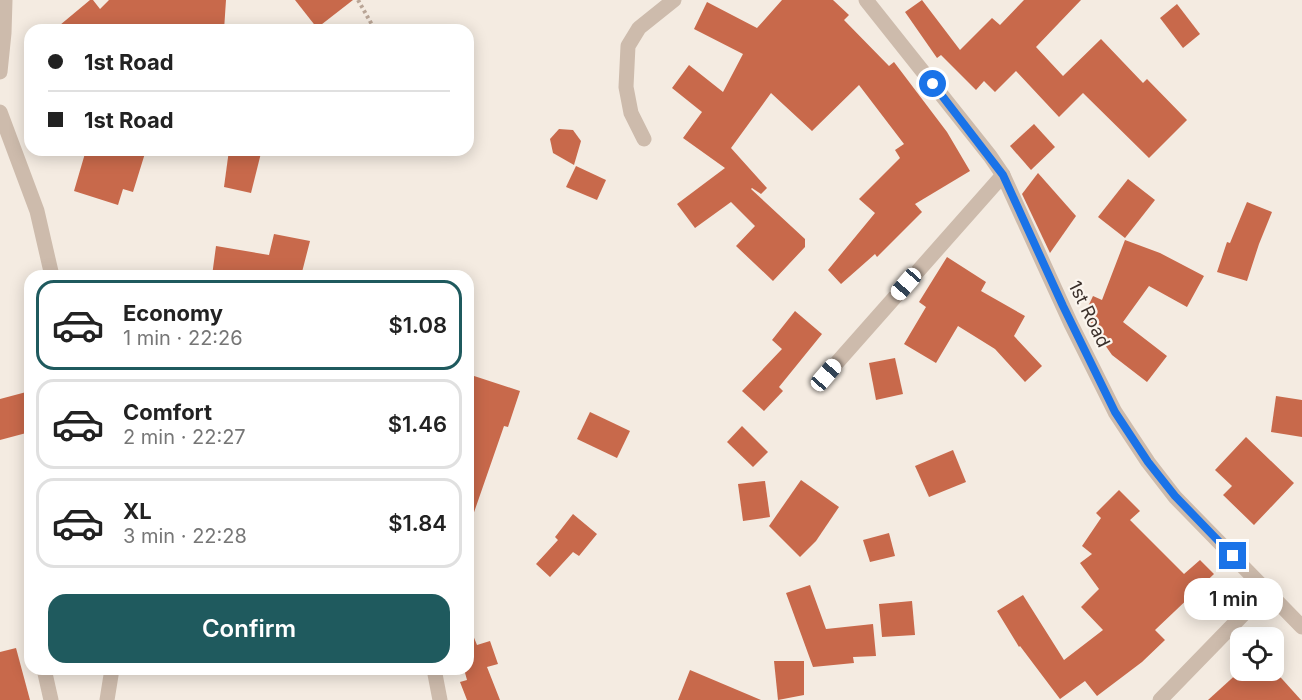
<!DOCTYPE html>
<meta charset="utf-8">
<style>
:root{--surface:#fff;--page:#f6f6f6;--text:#222;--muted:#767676;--line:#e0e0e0;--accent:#1f5a5e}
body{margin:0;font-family:Inter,sans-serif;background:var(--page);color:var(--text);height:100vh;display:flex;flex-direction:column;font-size:22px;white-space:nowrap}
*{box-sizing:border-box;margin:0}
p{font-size:20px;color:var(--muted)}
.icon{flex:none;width:33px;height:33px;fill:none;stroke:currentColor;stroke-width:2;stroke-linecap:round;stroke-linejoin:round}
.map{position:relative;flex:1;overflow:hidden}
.drawer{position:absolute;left:24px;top:270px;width:450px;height:405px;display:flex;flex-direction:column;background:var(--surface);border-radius:18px;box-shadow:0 3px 15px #0003}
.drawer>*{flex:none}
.banner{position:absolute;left:24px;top:24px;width:450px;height:132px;border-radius:18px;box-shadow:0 3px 15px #0003;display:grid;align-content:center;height:132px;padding:0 24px;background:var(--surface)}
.controls{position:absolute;left:1230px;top:627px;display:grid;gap:12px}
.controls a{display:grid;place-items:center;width:54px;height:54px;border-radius:12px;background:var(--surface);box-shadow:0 3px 15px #0003;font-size:30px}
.end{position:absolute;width:27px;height:27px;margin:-14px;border:8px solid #1a73e8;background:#fff;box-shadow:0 0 0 3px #fff}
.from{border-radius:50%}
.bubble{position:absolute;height:42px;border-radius:18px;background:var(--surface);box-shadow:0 3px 15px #0003;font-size:20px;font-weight:600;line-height:42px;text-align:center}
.car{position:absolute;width:18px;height:36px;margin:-18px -9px;border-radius:8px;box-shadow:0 0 4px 2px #0007;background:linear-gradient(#fff 24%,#345 0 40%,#fff 0 76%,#345 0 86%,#fff 0)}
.banner b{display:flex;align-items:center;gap:21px;height:57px;font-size:22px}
.banner b+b{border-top:2px solid var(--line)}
.banner i{width:15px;height:15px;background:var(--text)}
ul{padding:10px 0 0;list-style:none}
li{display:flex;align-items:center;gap:18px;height:90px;margin:0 12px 9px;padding:0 12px;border:3px solid var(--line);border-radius:18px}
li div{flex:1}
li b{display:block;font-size:22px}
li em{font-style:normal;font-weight:600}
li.current{border-color:var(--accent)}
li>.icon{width:54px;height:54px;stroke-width:1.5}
.button{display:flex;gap:12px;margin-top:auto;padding:12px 24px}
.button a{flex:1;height:69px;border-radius:18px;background:var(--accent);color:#fff;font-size:24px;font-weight:600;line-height:69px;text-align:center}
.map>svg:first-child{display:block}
</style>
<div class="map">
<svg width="1302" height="700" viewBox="0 0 1302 700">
<rect width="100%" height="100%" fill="#f4ebe1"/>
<!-- building -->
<g fill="#c8694b">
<path d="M 90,0 L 93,0 L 100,9 L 109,0 L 226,0 L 224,30 L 54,30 Z"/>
<path d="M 295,0 L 353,0 L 317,28 Z"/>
<path d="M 782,0 L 833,0 L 849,15 L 844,20 L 889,66 L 894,62 L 947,132 L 970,171 L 915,204 L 922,212 L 877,257 L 875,254 L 841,284 L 828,270 L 875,213 L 859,199 L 900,158 L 895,150 L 904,144 L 859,85 L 812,131 L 771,93 L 731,148 L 767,188 L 761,194 L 752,188 L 751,189 L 805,239 L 805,247 L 773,281 L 736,246 L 755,226 L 731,202 L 695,228 L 677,204 L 725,168 L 683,138 L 702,112 L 672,88 L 689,65 L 723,92 L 743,54 L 694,29 L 707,2 L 757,28 Z"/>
<path d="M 922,0 L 960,50 L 992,18 L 1000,25 L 1024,0 L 1081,0 L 1036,47 L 1063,76 L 1101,39 L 1143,83 L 1147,79 L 1187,120 L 1149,158 L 1083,93 L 1059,117 L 1016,71 L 995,92 L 984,81 L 976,90 L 941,55 L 937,58 L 905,12 Z"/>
<path d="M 1177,4 L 1200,34 L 1183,48 L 1160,18 Z"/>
<path d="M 1034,124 L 1055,147 L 1031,170 L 1010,146 Z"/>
<path d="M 559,129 L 573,130 L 581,141 L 574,165 L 553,153 L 550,139 Z"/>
<path d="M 86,150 L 146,150 L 133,192 L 123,189 L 118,205 L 74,191 Z"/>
<path d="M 229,150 L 247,150 L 261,153 L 251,193 L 224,187 Z"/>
<path d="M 576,166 L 606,180 L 597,200 L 566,187 Z"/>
<path d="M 1038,173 L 1076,216 L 1050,253 L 1022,194 Z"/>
<path d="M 1128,179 L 1155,200 L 1125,238 L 1098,217 Z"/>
<path d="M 1247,202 L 1272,212 L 1259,244 L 1247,281 L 1217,272 L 1227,242 L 1230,243 Z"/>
<path d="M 274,234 L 310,241 L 301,276 L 212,276 L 216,246 L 269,255 Z"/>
<path d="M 1125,240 L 1160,253 L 1204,276 L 1187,307 L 1149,286 L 1123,322 L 1167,356 L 1147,382 L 1112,355 L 1084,315 L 1093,296 L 1102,300 Z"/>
<path d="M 947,257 L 986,282 L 981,291 L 1025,316 L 1014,336 L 1042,366 L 1025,382 L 995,349 L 958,326 L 936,363 L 904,344 L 926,307 L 919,302 Z"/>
<path d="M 795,311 L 822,334 L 779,387 L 783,391 L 764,411 L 742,391 L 782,349 L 772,340 Z"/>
<path d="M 895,358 L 903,394 L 876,400 L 869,363 Z"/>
<path d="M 468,374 L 520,391 L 508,427 L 504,426 L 471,521 L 468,520 Z"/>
<path d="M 30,391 L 30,432 L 0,440 L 0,399 Z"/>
<path d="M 1276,396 L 1302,400 L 1302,437 L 1271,432 Z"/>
<path d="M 590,412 L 630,431 L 617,458 L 577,439 Z"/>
<path d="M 742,426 L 768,452 L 753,467 L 727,442 Z"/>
<path d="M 1246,437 L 1294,483 L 1254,525 L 1223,495 L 1232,486 L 1215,470 Z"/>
<path d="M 953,450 L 966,482 L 929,497 L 915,466 Z"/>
<path d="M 801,480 L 839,507 L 816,541 L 800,557 L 769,526 Z"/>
<path d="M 765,481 L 770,517 L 743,521 L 738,484 Z"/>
<path d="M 1119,490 L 1140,511 L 1130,520 L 1184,574 L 1200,560 L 1214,574 L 1155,630 L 1165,640 L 1142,662 L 1097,696 L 1085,681 L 1060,699 L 1020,646 L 1019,647 L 997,611 L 1023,595 L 1064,660 L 1103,630 L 1081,607 L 1099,589 L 1080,563 L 1092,554 L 1082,546 L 1101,518 L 1096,513 Z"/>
<path d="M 573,514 L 597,534 L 579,556 L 573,552 L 550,577 L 536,564 L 558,540 L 555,537 Z"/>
<path d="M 889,533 L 895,556 L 870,562 L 863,540 Z"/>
<path d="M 810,585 L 826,629 L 873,624 L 876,656 L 853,657 L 854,663 L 813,667 L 786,593 Z"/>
<path d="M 912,601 L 915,635 L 882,637 L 879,604 Z"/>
<path d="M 468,623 L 477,645 L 490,641 L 498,664 L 487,667 L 500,700 L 467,700 L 460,682 L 467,680 L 464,669 L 468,669 Z"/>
<path d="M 16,648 L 30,700 L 0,700 L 0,652 Z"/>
<path d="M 774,661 L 804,661 L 804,695 L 778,700 Z"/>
<path d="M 690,670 L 761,700 L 678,700 Z"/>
<path d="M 1241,670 L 1274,670 L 1301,700 L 1208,700 Z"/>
</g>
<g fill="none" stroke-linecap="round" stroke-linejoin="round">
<!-- path -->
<path stroke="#b9a596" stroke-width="4" stroke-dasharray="3 3" stroke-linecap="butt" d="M 358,0 L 375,30"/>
<!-- minor -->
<g stroke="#cdbbac" stroke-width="15">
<path d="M 866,0 L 990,156 L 1003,175 L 1071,324 L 1115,412 L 1148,462 L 1175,497 L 1302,627"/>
<path d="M 0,72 L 4,33 L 5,0"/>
<path d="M 0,112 L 37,211 L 52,276"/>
<path d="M 644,139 L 631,113 L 626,87 L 628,46 L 639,28 L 674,0"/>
<path d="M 826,375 L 1003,175"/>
<path d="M 44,669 L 51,700"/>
<path d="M 434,669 L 440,700"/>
<path d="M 107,700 L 112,669"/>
<path d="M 1160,700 L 1266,591"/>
</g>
</g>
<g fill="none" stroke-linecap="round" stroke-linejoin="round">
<!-- route -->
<path stroke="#1a73e8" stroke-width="8" d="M 933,84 L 1003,175 L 1063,306 L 1115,412 L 1148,462 L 1175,496 L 1233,556"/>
</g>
<g text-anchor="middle" stroke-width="4.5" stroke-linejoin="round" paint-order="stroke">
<!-- street labels -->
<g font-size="18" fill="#3b302b" stroke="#fbf5ee">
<text transform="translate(1089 314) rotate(64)" y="6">1st Road</text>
</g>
</g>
</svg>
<div class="controls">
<a><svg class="icon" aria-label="locate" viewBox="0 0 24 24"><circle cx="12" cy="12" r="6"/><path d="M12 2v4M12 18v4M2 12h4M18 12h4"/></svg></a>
</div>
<i class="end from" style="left:933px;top:84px"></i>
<i class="end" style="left:1233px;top:556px"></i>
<div class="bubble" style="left:1184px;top:578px;width:99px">1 min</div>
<i class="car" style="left:906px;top:284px;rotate:221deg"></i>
<i class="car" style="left:826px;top:375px;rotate:41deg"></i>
<div class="banner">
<b><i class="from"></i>1st Road</b>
<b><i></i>1st Road</b>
</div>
<section class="drawer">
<ul>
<li class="current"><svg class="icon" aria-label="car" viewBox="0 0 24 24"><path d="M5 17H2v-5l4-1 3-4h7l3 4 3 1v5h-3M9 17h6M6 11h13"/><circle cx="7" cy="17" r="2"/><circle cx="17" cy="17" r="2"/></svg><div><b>Economy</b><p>1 min · 22:26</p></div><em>$1.08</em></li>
<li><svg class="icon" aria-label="car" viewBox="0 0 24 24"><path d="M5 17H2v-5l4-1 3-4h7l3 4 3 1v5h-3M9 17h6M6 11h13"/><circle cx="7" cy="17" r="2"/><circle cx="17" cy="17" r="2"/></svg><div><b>Comfort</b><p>2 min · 22:27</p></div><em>$1.46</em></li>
<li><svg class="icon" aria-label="car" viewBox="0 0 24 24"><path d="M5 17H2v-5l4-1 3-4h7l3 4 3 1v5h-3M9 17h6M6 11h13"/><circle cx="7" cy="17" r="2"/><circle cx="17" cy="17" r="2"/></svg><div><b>XL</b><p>3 min · 22:28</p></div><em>$1.84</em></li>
</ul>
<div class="button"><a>Confirm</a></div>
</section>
</div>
